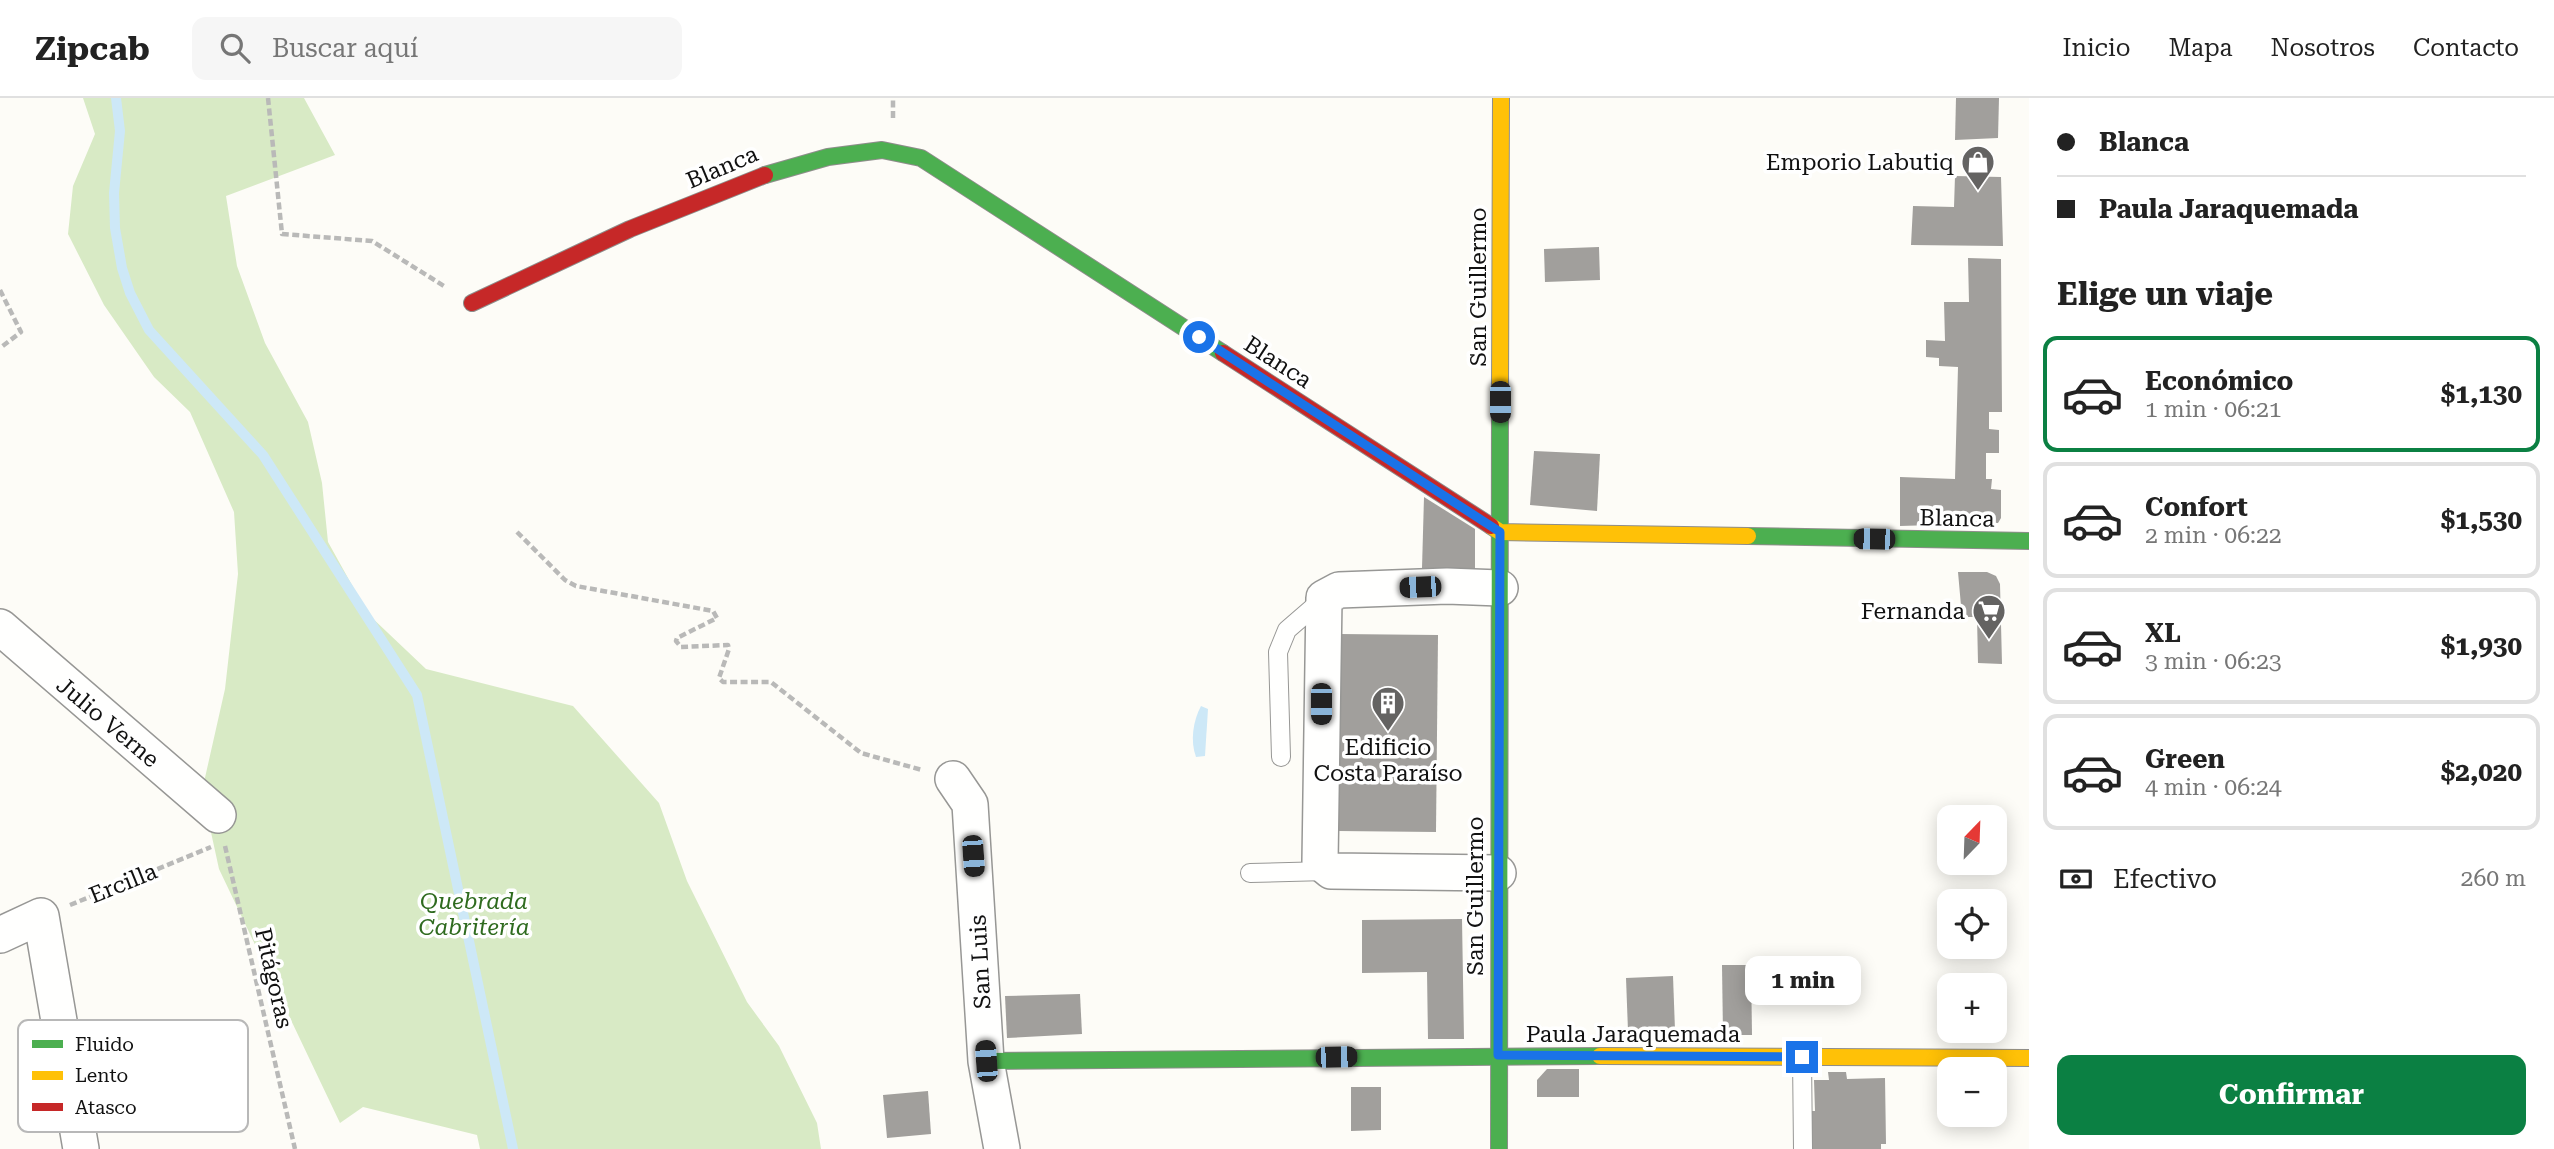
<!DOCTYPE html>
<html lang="es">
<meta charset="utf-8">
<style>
:root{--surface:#fff;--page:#f6f6f6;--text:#222;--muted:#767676;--line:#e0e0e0;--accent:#0b8043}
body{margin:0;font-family:"Roboto Serif",serif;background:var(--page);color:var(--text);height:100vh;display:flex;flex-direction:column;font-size:26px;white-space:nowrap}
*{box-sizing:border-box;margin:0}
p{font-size:23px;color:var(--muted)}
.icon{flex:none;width:38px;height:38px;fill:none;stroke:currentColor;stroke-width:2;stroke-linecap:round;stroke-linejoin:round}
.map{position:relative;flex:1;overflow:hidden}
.details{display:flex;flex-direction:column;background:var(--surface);width:525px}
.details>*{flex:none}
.top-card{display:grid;align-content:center;height:154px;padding:0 28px;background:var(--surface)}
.needle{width:46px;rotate:23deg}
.tools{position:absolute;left:1937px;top:707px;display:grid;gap:14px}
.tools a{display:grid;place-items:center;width:70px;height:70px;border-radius:14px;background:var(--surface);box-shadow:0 4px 18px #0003;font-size:35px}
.end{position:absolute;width:32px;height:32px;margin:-16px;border:9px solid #1a73e8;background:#fff;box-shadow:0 0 0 4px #fff}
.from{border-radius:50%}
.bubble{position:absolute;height:49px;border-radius:14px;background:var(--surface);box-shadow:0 4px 18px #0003;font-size:23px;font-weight:700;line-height:49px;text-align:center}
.car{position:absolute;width:21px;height:42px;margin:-21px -10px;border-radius:9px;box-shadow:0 0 5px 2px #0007;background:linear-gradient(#222 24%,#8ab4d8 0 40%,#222 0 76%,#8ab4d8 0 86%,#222 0)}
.top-card b{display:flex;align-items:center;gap:24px;height:66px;font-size:26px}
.top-card b+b{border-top:2px solid var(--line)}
.top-card i{width:18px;height:18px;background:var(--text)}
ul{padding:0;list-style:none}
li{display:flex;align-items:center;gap:21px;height:116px;margin:0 14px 10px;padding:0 14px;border:4px solid var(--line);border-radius:14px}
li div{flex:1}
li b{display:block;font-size:26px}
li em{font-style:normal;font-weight:700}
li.current{border-color:var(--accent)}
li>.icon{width:63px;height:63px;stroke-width:1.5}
h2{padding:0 28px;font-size:32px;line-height:84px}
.pay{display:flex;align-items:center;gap:18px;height:77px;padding:0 28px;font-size:26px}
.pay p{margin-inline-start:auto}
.button{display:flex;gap:14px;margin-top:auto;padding:14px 28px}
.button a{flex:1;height:80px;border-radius:14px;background:var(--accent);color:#fff;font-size:28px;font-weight:700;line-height:80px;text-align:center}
header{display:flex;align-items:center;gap:42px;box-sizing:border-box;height:98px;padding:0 35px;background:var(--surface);border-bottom:2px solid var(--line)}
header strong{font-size:33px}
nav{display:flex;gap:38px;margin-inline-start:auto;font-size:24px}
.search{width:490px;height:63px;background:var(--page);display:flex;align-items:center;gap:18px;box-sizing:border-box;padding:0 24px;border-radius:14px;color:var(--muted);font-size:26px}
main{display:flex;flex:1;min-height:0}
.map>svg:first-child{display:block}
</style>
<header>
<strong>Zipcab</strong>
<div class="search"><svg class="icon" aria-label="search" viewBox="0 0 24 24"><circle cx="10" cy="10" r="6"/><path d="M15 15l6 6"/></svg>Buscar aquí</div>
<nav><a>Inicio</a><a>Mapa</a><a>Nosotros</a><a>Contacto</a></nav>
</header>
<main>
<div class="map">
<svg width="2029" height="1051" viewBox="0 0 2029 1051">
<rect width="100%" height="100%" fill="#fdfcf7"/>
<!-- forest -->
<path fill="#d8eac5" d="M 83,0 L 304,0 L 335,57 L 226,98 L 237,168 L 265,245 L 308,324 L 322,385 L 328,444 L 368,516 L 426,571 L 573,608 L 659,705 L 687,783 L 747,904 L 779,948 L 817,1025 L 821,1051 L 480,1051 L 477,1037 L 363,1009 L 340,1025 L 219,771 L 202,693 L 225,591 L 238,476 L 234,414 L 190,314 L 154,279 L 104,207 L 68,136 L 73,88 L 95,36 Z"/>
<!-- water -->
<path fill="#cde8f7" d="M 1201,608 L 1208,611 L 1205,658 L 1196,659 C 1190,643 1193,623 1201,608 Z"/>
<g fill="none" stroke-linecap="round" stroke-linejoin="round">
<!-- stream -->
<path stroke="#cde8f7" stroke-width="10" d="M 116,0 L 120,33 L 114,95 L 115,130 L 122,170 L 130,195 L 149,232 L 263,357 L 417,597 L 513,1051"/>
</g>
<!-- building -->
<g fill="#a19f9c">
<path d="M 1956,0 L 1999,0 L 1998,40 L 1955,42 Z"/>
<path d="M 1955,78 L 2001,79 L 2003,148 L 1911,147 L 1913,108 L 1954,109 Z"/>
<path d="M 1599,149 L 1600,182 L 1545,184 L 1544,151 Z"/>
<path d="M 1968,160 L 2001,161 L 2002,314 L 1989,314 L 1989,331 L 1999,332 L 1999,355 L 1986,355 L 1986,381 L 1992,381 L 1991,391 L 2001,392 L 2001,420 L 1998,425 L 1900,428 L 1900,379 L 1955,381 L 1958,269 L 1939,268 L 1939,260 L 1926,259 L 1926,242 L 1945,243 L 1944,204 L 1969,204 Z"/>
<path d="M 1534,353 L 1600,356 L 1597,413 L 1530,407 Z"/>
<path d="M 1424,399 L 1475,431 L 1475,479 L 1422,470 Z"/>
<path d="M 1958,474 L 1987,474 L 1996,478 L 2000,486 L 2002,566 L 1978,565 L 1977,519 L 1962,519 Z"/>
<path d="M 1340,536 L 1438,537 L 1436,734 L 1338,733 Z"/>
<path d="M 1462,821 L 1464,941 L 1428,941 L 1427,874 L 1362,875 L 1362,822 Z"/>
<path d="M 1722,867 L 1751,867 L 1752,937 L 1723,937 Z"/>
<path d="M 1673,878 L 1675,932 L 1628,933 L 1626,880 Z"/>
<path d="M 1080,896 L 1082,936 L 1007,940 L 1005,898 Z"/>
<path d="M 1547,971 L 1579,971 L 1579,999 L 1537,999 L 1537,982 Z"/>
<path d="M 1828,974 L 1846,974 L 1847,981 L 1885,980 L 1886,1046 L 1881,1046 L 1881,1051 L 1810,1051 L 1809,1013 L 1815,1013 L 1814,982 L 1829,982 Z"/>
<path d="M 1351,989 L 1381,989 L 1381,1032 L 1351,1033 Z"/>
<path d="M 928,993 L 931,1036 L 887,1040 L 883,997 Z"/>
</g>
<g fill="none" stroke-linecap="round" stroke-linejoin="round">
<defs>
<g id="lane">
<path d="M 1281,659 L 1278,554 L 1287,532 L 1324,500"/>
<path d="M 1250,775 L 1327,773"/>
<path d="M 1802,959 L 1803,1051"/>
</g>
<g id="street">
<path d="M 0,529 L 218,717"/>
<path d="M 953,681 L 970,706 L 986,963 L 1002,1051"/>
<path d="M 1498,775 L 1331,773 L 1320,764 L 1324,500 L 1339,492 L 1447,488 L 1500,490"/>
<path d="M 0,837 L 41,818 L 81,1051"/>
</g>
<g id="fast">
<path d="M 765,77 L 828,59 L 882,52 L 921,60 L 1223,255"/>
<path d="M 1748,438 L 2029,443"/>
<path d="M 986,963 L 1600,958"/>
<path d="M 1499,1051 L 1500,294"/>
</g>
<g id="slow">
<path d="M 1500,294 L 1501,0"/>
<path d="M 1491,428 L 1500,434 L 1748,438"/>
<path d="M 1600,958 L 2029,960"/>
</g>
<g id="jam">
<path d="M 472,205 L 630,131 L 765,77"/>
<path d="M 1223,255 L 1491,428"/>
</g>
</defs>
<!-- lane casing -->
<use href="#lane" stroke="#979795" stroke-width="20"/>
<!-- street casing -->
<use href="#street" stroke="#979795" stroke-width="38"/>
<!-- fast casing -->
<use href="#fast" stroke="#8e8d8b" stroke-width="18"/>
<!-- slow casing -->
<use href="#slow" stroke="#8e8d8b" stroke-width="18"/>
<!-- jam casing -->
<use href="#jam" stroke="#8e8d8b" stroke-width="18"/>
<!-- path -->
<g stroke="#b9b9b8" stroke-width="4.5" stroke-dasharray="7 3.5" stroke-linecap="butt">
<path d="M 268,0 L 282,136 L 372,143 L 444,188"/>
<path d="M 893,20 L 893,0"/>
<path d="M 0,192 L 21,234 L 0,250"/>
<path d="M 517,434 L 565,482 L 576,488 L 713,513 L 717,520 L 677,540 L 676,543 L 681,549 L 728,547 L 729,551 L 719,580 L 723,584 L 771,584 L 861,655 L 922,672"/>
<path d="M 225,748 L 295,1051"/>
<path d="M 70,807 L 211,749"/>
</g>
<!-- lane -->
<use href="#lane" stroke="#fffffe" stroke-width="18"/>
<!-- street -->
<use href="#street" stroke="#fffffe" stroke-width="35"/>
<!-- fast -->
<use href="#fast" stroke="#4caf50" stroke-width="16"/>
<!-- slow -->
<use href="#slow" stroke="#ffc107" stroke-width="16"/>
<!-- jam -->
<use href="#jam" stroke="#c62828" stroke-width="16"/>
</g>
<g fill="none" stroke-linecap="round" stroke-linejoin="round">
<!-- route -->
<path stroke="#1a73e8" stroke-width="9" d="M 1199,239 L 1500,434 L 1498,957 L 1802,959"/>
</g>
<!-- icons -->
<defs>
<symbol id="shop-pin" viewBox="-11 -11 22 30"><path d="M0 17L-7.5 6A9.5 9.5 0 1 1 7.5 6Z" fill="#646362" stroke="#fff"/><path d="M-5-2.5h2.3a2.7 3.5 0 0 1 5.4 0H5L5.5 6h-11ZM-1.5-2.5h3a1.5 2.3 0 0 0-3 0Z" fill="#fff"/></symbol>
<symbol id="supermarket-pin" viewBox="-11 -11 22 30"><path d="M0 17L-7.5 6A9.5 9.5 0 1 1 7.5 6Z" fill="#646362" stroke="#fff"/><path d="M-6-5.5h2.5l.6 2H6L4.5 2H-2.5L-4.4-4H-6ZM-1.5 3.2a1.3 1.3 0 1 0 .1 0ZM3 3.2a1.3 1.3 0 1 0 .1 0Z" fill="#fff"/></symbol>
<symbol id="building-pin" viewBox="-11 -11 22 30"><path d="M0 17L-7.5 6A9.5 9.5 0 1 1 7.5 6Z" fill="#646362" stroke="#fff"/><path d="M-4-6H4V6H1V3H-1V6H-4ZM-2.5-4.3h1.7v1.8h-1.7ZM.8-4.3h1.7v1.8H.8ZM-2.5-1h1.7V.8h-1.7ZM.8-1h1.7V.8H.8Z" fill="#fff"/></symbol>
</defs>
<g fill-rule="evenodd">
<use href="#shop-pin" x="1959" y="45" width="38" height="52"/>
<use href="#supermarket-pin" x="1970" y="494" width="38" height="52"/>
<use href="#building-pin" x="1369" y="586" width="38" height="52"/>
</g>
<g text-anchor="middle" stroke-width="7" stroke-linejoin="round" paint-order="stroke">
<!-- poi labels -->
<g font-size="23" fill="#111" stroke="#fff" text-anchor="end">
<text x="1954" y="72">Emporio Labutiq</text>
<text x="1965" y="521">Fernanda</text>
<text x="1388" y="657" text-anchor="middle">Edificio<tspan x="1388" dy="26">Costa Paraíso</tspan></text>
</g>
<!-- street labels -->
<g font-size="23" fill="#111" stroke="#fff">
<text transform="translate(722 69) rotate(-23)" y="8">Blanca</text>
<text transform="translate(1478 189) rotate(-90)" y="8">San Guillermo</text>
<text transform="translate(1278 264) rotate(33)" y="8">Blanca</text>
<text transform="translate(1957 420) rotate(1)" y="8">Blanca</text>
<text transform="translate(108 624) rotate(40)" y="8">Julio Verne</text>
<text transform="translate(123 785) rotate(-22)" y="8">Ercilla</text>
<text transform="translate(1475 798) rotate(-90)" y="8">San Guillermo</text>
<text transform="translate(980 864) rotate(-93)" y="8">San Luis</text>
<text transform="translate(274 880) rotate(77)" y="8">Pitágoras</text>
<text x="1633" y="944">Paula Jaraquemada</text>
</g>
<!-- park labels -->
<g font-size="23" font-style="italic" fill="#2f6b1f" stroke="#fff">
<text x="474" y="811">Quebrada<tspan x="474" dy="26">Cabritería</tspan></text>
</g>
</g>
<!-- legend -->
<rect x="18" y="922" width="230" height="112" rx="10" fill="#fff" stroke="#b8b8b8" stroke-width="2"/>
<rect x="32" y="942" width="31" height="8" fill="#4caf50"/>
<rect x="32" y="973" width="31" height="9" fill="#ffc107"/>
<rect x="32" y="1005" width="31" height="8" fill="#c62828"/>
<g font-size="19" fill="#111">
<text x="75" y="953">Fluido</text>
<text x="75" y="984">Lento</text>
<text x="75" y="1016">Atasco</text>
</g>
</svg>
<div class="tools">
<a><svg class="needle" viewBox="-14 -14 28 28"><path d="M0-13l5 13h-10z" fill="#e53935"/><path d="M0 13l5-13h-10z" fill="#767676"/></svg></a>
<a><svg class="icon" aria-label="locate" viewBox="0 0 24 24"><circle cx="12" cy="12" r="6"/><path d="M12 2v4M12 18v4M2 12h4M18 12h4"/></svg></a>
<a>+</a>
<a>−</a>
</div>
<i class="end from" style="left:1199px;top:239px"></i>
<i class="end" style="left:1802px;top:959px"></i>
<div class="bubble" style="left:1745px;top:858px;width:116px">1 min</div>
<i class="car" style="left:1500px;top:304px;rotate:180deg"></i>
<i class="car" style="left:1874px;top:441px;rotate:271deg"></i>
<i class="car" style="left:1420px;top:489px;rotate:268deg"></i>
<i class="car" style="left:1321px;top:606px;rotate:180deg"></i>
<i class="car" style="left:973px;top:758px;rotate:176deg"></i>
<i class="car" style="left:1336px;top:959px;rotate:89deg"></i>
<i class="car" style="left:986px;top:963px;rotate:356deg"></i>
</div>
<section class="details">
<div class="top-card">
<b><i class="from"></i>Blanca</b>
<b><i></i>Paula Jaraquemada</b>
</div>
<h2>Elige un viaje</h2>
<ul>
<li class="current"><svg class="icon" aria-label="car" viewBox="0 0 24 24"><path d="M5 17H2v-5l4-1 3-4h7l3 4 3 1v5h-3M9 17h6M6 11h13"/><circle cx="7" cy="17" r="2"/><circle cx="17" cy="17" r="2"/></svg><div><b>Económico</b><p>1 min · 06:21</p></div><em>$1,130</em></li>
<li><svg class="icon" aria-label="car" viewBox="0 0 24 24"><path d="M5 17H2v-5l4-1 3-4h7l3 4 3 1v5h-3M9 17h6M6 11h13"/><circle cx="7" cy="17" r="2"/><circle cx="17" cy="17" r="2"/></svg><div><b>Confort</b><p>2 min · 06:22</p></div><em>$1,530</em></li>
<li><svg class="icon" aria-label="car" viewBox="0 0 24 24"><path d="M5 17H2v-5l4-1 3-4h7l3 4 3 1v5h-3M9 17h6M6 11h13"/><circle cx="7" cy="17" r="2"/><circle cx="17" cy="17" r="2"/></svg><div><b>XL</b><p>3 min · 06:23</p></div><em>$1,930</em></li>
<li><svg class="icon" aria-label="car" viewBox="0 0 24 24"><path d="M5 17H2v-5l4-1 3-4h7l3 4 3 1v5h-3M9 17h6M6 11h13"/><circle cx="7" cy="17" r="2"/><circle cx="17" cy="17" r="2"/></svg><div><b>Green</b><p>4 min · 06:24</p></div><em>$2,020</em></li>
</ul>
<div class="pay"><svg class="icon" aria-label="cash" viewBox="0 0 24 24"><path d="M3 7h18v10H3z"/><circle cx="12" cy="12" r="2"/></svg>Efectivo<p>260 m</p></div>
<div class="button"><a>Confirmar</a></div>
</section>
</main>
